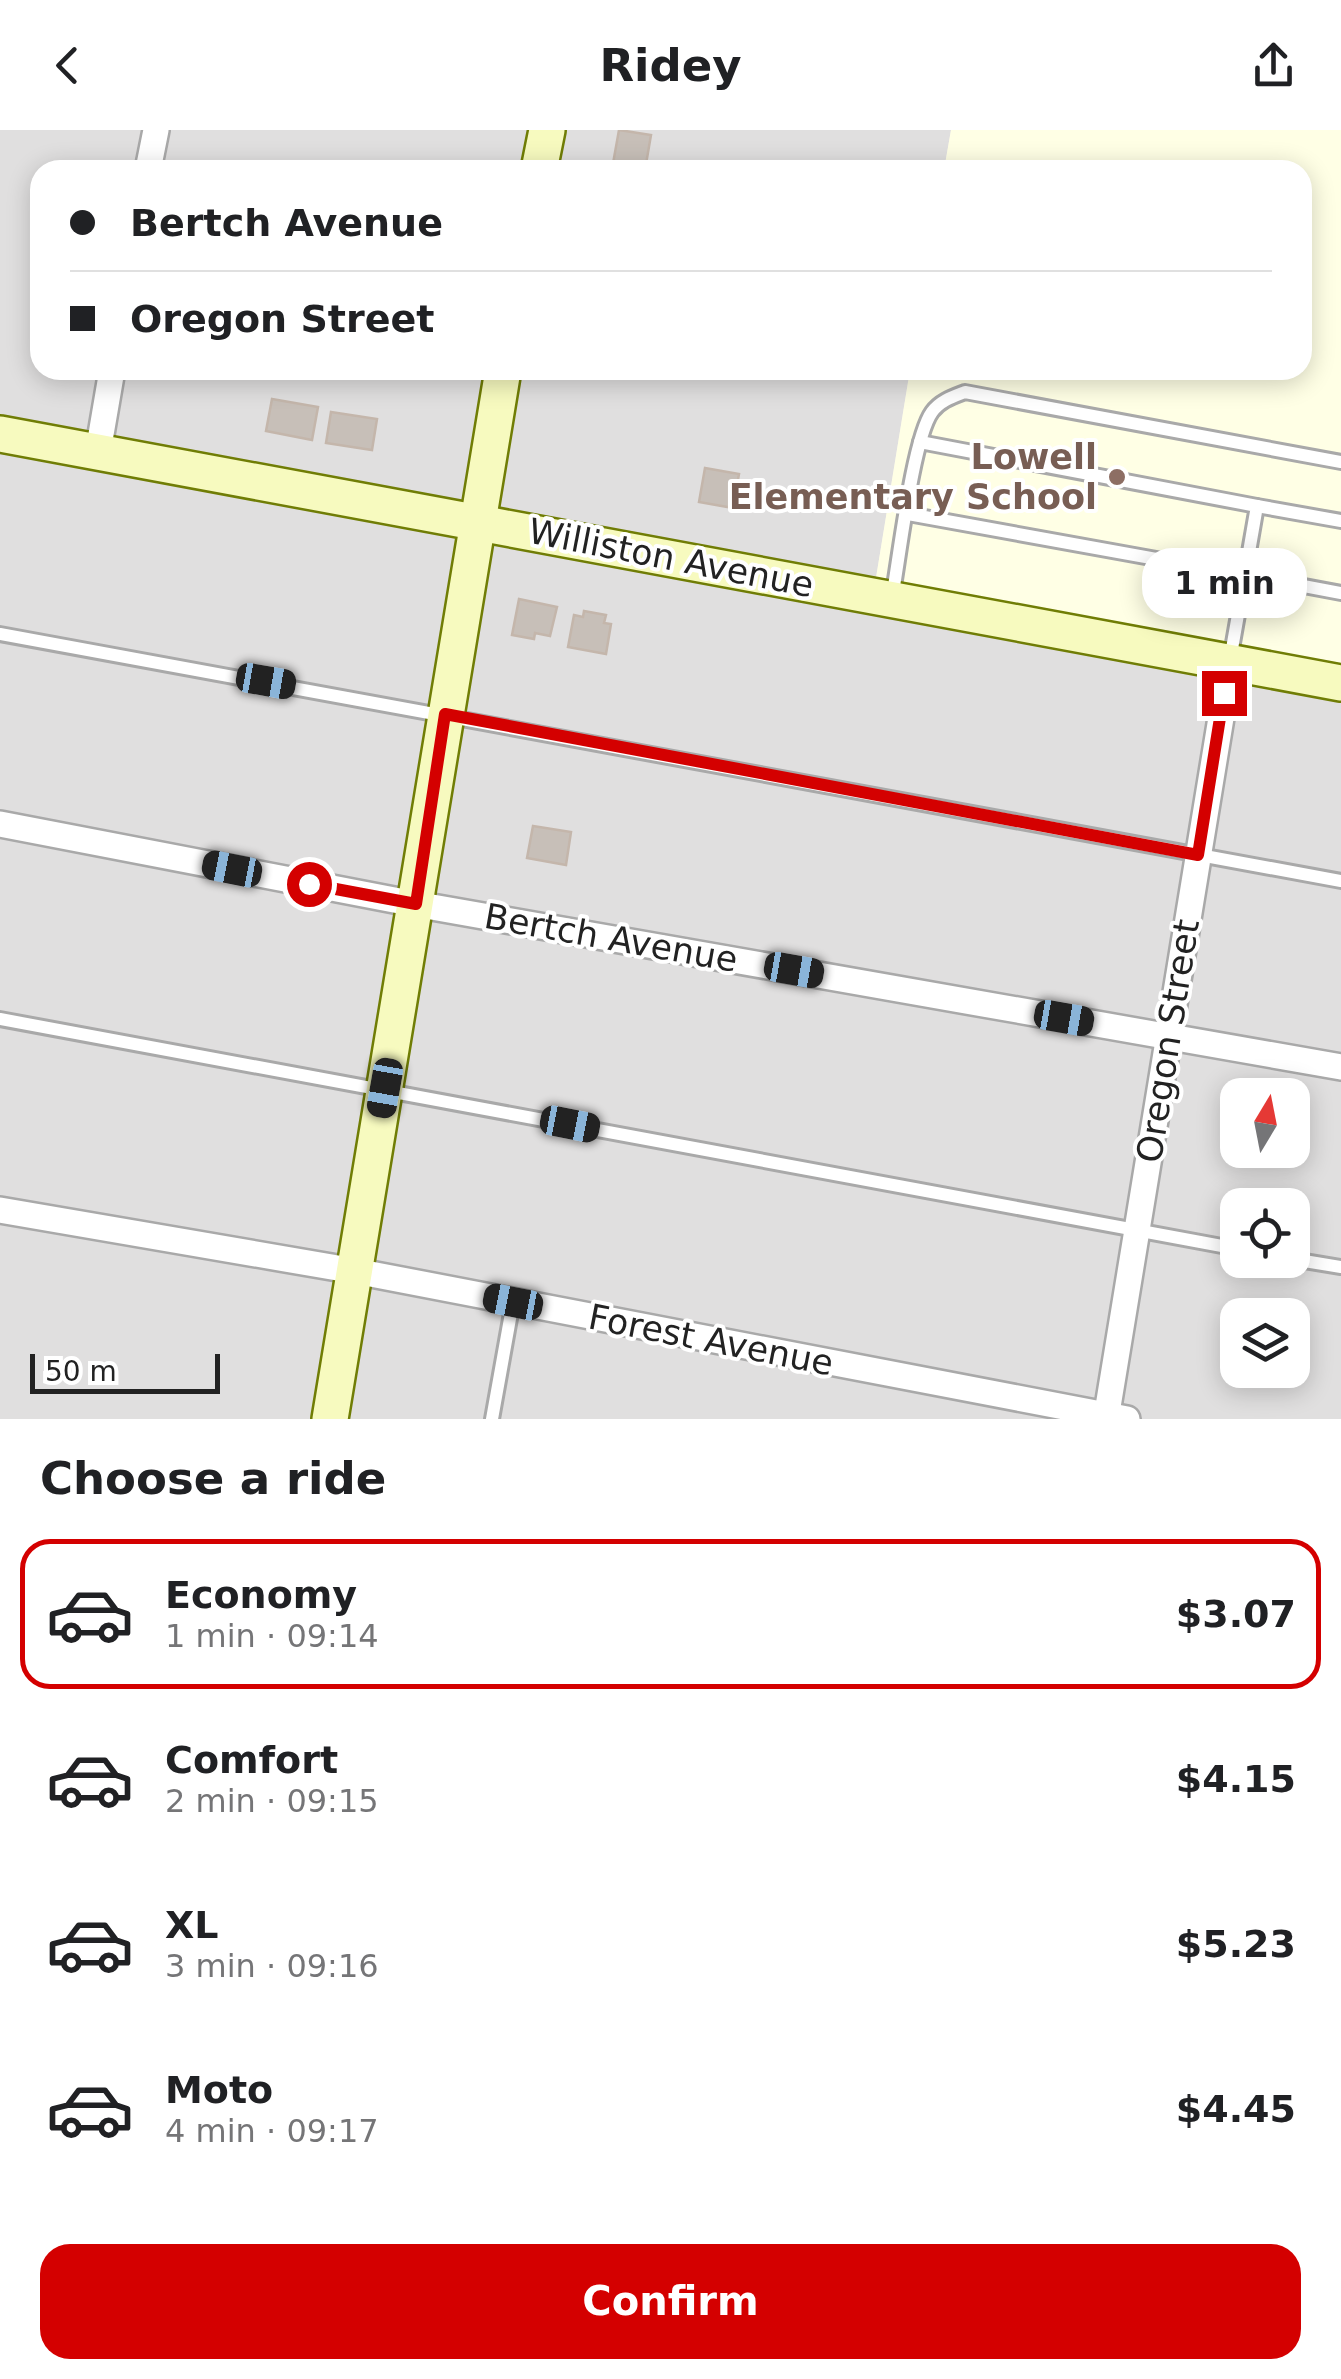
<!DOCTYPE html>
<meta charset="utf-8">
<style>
:root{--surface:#fff;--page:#f6f6f6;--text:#202124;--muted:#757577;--line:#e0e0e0;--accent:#d40000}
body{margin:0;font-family:"DejaVu Sans",sans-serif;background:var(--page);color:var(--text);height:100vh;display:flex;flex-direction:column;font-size:38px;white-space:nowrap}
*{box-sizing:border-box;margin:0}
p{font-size:32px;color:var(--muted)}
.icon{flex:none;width:55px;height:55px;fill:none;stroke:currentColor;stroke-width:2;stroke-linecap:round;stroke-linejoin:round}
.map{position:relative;height:1289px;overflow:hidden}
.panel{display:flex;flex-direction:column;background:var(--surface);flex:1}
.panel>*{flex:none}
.banner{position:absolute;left:30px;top:30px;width:1282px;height:220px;border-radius:30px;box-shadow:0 5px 25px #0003;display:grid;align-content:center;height:220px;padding:0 40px;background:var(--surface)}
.needle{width:65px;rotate:10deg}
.buttons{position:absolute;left:1220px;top:948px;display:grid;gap:20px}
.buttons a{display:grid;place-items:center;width:90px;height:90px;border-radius:20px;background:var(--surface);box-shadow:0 5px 25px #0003;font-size:50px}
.scale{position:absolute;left:30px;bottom:25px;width:190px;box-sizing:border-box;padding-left:10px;border:5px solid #222;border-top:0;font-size:28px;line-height:35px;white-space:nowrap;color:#222;-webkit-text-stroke:8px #fff;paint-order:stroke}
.end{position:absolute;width:45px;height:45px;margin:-22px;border:12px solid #d40000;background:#fff;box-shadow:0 0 0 5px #fff}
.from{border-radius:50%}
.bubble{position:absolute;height:70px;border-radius:30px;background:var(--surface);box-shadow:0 5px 25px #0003;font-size:32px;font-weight:800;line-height:70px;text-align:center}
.car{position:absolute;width:30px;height:60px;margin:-30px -15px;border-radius:12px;box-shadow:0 0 8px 2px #0007;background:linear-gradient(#222 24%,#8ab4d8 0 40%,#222 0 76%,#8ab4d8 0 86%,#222 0)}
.banner b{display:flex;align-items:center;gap:35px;height:95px;font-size:38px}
.banner b+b{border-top:2px solid var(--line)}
.banner i{width:25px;height:25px;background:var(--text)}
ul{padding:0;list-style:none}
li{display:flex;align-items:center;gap:30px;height:150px;margin:0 20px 15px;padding:0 20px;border:5px solid transparent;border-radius:30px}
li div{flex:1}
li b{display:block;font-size:38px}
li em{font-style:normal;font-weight:800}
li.active{border-color:var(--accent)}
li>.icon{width:90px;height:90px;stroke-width:1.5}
h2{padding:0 40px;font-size:45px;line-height:120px}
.action{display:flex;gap:20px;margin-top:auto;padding:20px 40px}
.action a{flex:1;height:115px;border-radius:30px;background:var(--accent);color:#fff;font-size:40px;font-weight:800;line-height:115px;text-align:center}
header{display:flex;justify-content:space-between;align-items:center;height:130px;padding:0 40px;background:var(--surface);font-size:45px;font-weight:800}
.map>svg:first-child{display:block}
</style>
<header><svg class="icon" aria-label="back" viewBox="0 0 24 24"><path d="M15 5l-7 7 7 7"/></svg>Ridey<svg class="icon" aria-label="share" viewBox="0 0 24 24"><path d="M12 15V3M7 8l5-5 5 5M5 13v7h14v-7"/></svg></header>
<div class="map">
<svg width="1341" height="1289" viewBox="0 0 1341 1289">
<rect width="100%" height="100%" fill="#f2efe9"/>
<!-- residential -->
<path fill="#e0dfdf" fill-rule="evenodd" d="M 0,0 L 951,0 L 944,40 L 40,40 L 40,240 L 910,240 L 875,454 L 1341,553 L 1341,1289 L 0,1289 ZM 1238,965 L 1292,965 L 1292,1020 L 1238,1020 ZM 1238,1075 L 1292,1075 L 1292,1130 L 1238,1130 ZM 1238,1185 L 1292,1185 L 1292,1240 L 1238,1240 Z"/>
<!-- education -->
<path fill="#ffffe5" d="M 951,0 L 1341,0 L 1341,553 L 873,466 L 910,240 L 1302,240 L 1302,40 L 944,40 Z"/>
<!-- building -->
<g fill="#c7bfb8" stroke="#c4b6ab" stroke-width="2.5">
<path d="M 619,0 L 651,5 L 645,40 L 612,39 Z"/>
<path d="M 272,269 L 318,277 L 312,310 L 266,301 Z"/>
<path d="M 331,282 L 377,289 L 372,320 L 326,313 Z"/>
<path d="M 705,338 L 739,344 L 733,378 L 699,372 Z"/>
<path d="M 519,469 L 557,477 L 550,506 L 535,503 L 534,509 L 512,505 Z"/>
<path d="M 584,481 L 606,485 L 604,493 L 611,494 L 606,524 L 568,517 L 574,485 L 583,487 Z"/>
<path d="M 533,696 L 571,702 L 566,735 L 527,728 Z"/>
</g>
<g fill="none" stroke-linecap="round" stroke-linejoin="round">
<defs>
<g id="service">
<path d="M 920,312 L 1257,376 L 1245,445 L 1341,463"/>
<path d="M 1257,376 L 1341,391"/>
<path d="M 908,384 L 1245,445 L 1230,530"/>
<path d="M 892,468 C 899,430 913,308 932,282 C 940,271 952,267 965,262 L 1341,332"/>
<path d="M 0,504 L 1341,751"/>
<path d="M 0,889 L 1238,1119"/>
<path d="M 1292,1129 L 1341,1137"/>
<path d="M 492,1289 L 513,1172"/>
</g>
<g id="minor">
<path d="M 148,40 L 156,0"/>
<path d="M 98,322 L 112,240"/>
<path d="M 0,694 L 415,774 L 1341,937"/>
<path d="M 0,1080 L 355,1141 L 1127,1289"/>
<path d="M 1106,1289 L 1230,533"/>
</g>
<g id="secondary">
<path d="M 539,40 L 547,0"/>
<path d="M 0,304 L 1341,553"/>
<path d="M 330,1289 L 503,240"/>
</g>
</defs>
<!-- service casing -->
<use href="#service" stroke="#a9a9a9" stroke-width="18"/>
<!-- minor casing -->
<use href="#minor" stroke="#a9a9a9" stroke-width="30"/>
<!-- secondary casing -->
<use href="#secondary" stroke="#707d05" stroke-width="40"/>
<!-- service -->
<use href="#service" stroke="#fff" stroke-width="12"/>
<!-- minor -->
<use href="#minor" stroke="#fff" stroke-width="25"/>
<!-- secondary -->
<use href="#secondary" stroke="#f7fabf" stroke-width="35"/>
</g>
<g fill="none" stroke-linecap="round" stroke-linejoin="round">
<!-- route -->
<path stroke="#d40000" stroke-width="12" d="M 309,754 L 416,774 L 445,584 L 1198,725 L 1224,563"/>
</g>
<!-- markers -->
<circle fill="#8d6e63" stroke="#fff" stroke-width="4" cx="1117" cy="347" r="10"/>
<g text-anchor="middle" stroke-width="8" stroke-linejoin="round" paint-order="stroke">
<!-- education labels -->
<g font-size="35" font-weight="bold" fill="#785e54" stroke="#fff" text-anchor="end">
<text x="1097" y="339">Lowell<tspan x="1097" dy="40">Elementary School</tspan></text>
</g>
<!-- street labels -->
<g font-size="35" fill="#222" stroke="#fff">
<text transform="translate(671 428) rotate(11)" y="12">Williston Avenue</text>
<text transform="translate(611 808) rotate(10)" y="12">Bertch Avenue</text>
<text transform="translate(1168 911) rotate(-81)" y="12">Oregon Street</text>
<text transform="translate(711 1210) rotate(11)" y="12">Forest Avenue</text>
</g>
</g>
</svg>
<div class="buttons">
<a><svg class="needle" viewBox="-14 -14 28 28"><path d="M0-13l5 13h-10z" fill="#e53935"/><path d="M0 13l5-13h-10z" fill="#757577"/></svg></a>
<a><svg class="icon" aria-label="locate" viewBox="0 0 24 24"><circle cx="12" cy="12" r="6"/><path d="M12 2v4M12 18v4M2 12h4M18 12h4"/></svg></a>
<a><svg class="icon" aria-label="layers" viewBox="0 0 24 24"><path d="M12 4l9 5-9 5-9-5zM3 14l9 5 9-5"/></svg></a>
</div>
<div class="scale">50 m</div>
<i class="end from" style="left:309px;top:754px"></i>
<i class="end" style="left:1224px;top:563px"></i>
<div class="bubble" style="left:1142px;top:418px;width:165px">1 min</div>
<i class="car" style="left:266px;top:551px;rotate:100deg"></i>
<i class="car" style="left:232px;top:739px;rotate:281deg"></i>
<i class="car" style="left:794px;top:840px;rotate:100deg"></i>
<i class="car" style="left:1064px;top:888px;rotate:100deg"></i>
<i class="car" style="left:385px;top:958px;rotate:190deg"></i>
<i class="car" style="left:570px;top:994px;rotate:101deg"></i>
<i class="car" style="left:513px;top:1172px;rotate:281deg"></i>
<div class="banner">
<b><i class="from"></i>Bertch Avenue</b>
<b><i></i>Oregon Street</b>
</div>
</div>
<section class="panel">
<h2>Choose a ride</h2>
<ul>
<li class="active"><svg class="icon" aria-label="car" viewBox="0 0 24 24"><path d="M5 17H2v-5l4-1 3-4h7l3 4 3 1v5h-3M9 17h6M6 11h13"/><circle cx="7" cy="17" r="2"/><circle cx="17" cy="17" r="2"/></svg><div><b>Economy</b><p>1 min · 09:14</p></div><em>$3.07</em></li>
<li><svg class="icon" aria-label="car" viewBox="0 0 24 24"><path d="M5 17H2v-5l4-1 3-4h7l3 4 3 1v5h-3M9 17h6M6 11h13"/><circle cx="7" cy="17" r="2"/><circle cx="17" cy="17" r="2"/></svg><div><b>Comfort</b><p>2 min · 09:15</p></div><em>$4.15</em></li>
<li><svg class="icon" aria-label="car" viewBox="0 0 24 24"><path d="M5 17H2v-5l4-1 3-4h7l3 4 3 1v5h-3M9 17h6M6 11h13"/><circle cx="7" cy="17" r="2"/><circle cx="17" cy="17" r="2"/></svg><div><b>XL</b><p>3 min · 09:16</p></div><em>$5.23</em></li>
<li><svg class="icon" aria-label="car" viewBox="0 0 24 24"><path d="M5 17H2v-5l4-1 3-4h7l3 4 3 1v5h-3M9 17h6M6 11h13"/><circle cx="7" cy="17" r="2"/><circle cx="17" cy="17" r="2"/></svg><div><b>Moto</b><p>4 min · 09:17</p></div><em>$4.45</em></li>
</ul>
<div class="action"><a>Confirm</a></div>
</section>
